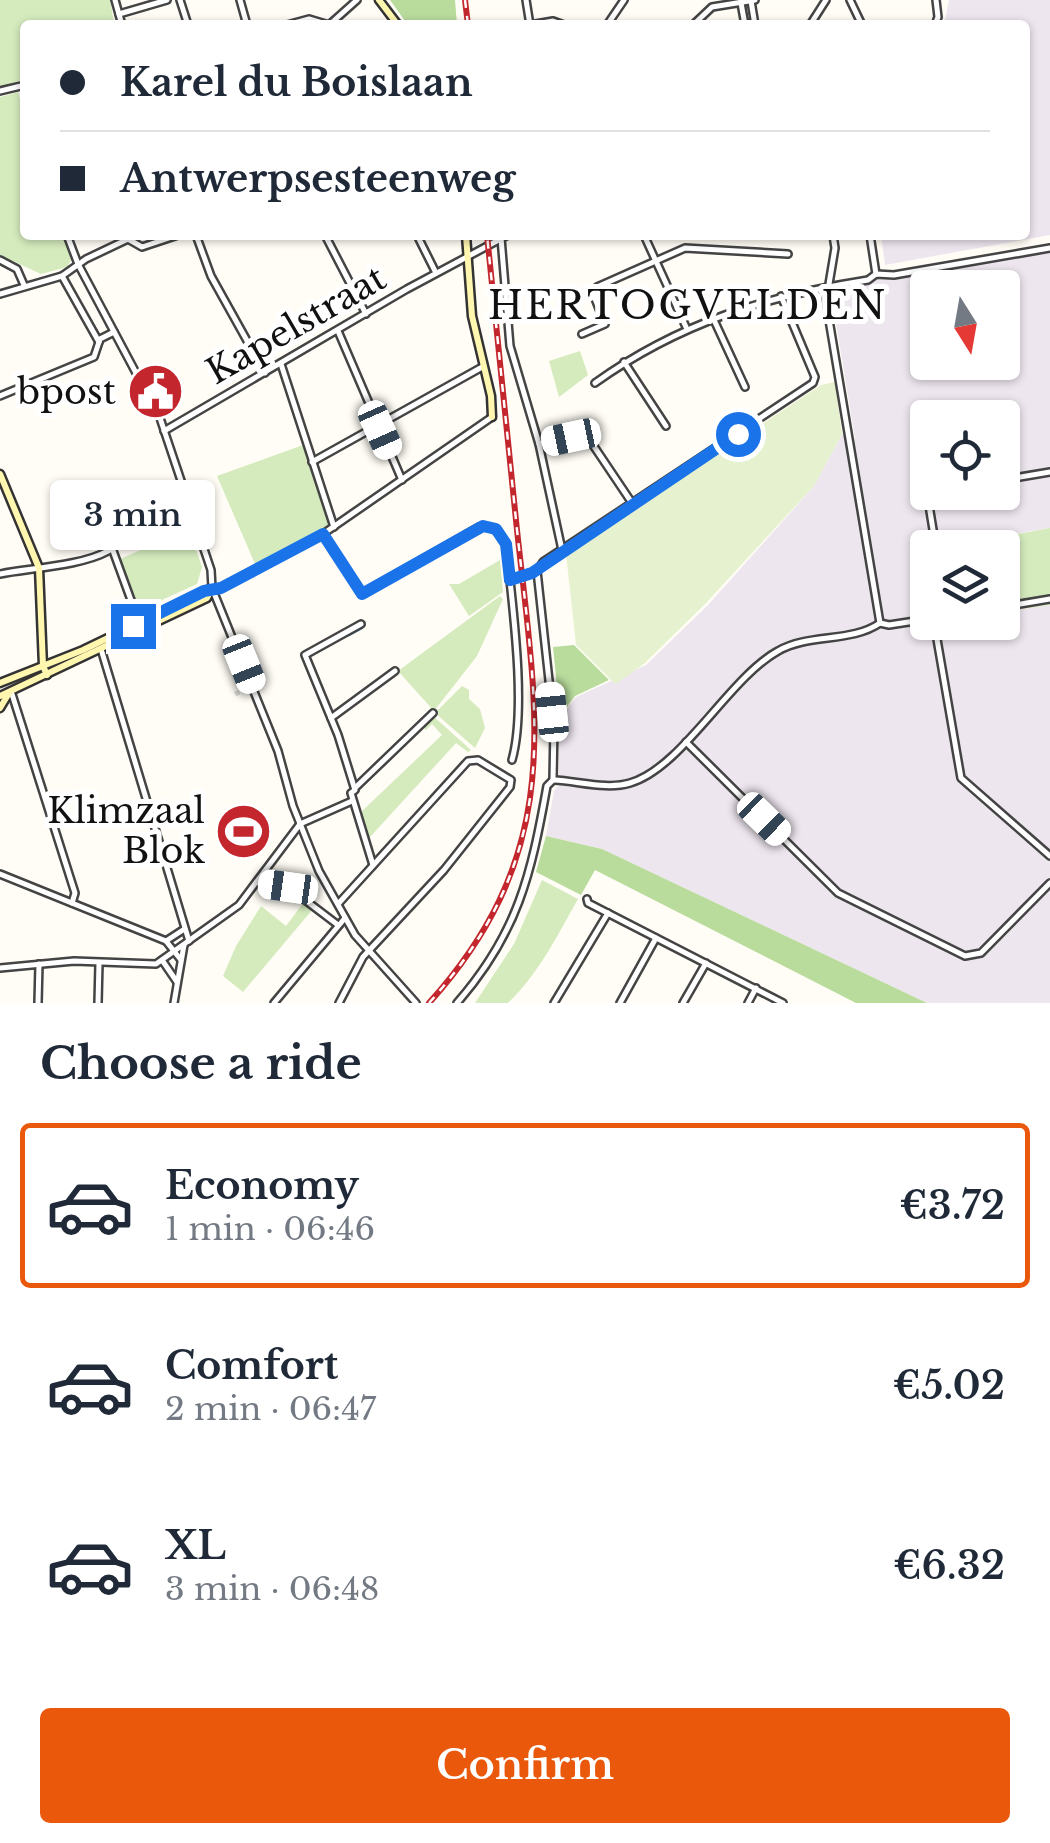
<!DOCTYPE html>
<meta charset="utf-8">
<style>
:root{--surface:#fff;--page:#f6f6f7;--text:#1f2937;--muted:#747a83;--line:#e0e1e3;--accent:#ea580c}
body{margin:0;font-family:"Libre Baskerville",serif;background:var(--page);color:var(--text);height:100vh;display:flex;flex-direction:column;font-size:38px;white-space:nowrap}
*{box-sizing:border-box;margin:0}
p{font-size:32px;color:var(--muted)}
.icon{flex:none;width:55px;height:55px;fill:none;stroke:currentColor;stroke-width:2;stroke-linecap:round;stroke-linejoin:round}
.map{position:relative;height:1003px;overflow:hidden}
.drawer{display:flex;flex-direction:column;background:var(--surface);flex:1}
.drawer>*{flex:none}
.guide{position:absolute;left:20px;top:20px;width:1010px;height:220px;border-radius:10px;box-shadow:0 2px 8px #0004;display:grid;align-content:center;height:220px;padding:0 40px;background:var(--surface)}
.needle{width:65px;rotate:169deg}
.tools{position:absolute;left:910px;top:270px;display:grid;gap:20px}
.tools a{display:grid;place-items:center;width:110px;height:110px;border-radius:10px;background:var(--surface);box-shadow:0 2px 8px #0004;font-size:50px}
.end{position:absolute;width:45px;height:45px;margin:-22px;border:12px solid #1a73e8;background:#fff;box-shadow:0 0 0 5px #fff}
.from{border-radius:50%}
.bubble{position:absolute;height:70px;border-radius:10px;background:var(--surface);box-shadow:0 2px 8px #0004;font-size:32px;font-weight:600;line-height:70px;text-align:center}
.car{position:absolute;width:30px;height:60px;margin:-30px -15px;border-radius:12px;box-shadow:0 0 8px 2px #0007;background:linear-gradient(#fff 24%,#345 0 40%,#fff 0 76%,#345 0 86%,#fff 0)}
.guide b{display:flex;align-items:center;gap:35px;height:95px;font-size:38px}
.guide b+b{border-top:2px solid var(--line)}
.guide i{width:25px;height:25px;background:var(--text)}
ul{padding:0;list-style:none}
li{display:flex;align-items:center;gap:30px;height:165px;margin:0 20px 15px;padding:0 20px;border:5px solid transparent;border-radius:10px}
li div{flex:1}
li b{display:block;font-size:38px}
li em{font-style:normal;font-weight:600}
li.active{border-color:var(--accent)}
li>.icon{width:90px;height:90px;stroke-width:1.5}
h2{padding:0 40px;font-size:45px;line-height:120px}
.cta{display:flex;gap:20px;margin-top:auto;padding:20px 40px}
.cta a{flex:1;height:115px;border-radius:10px;background:var(--accent);color:#fff;font-size:40px;font-weight:600;line-height:115px;text-align:center}
.map>svg:first-child{display:block}
</style>
<div class="map">
<svg width="1050" height="1003" viewBox="0 0 1050 1003">
<rect width="100%" height="100%" fill="#fffdf5"/>
<!-- industrial -->
<g fill="#eee6ef" fill-rule="evenodd">
<path d="M 949,0 L 1050,0 L 1050,235 L 885,265 L 881,235 L 1025,235 L 1025,25 L 944,25 Z"/>
<path d="M 1050,249 L 1050,528 L 928,548 L 928,622 L 1002,622 L 1003,612 L 1050,605 L 1050,1003 L 927,1003 L 602,849 L 546,836 L 554,791 L 559,785 L 559,720 L 576,697 L 646,665 L 708,605 L 814,486 L 842,434 L 855,439 L 830,286 ZM 928,288 L 1002,288 L 1002,362 L 928,362 ZM 928,418 L 1002,418 L 1002,492 L 928,492 Z"/>
</g>
<!-- green -->
<g fill="#d5ebbd">
<path d="M 0,0 L 110,0 L 114,22 L 118,25 L 25,25 L 25,79 L 0,87 Z"/>
<path d="M 18,92 L 25,118 L 25,235 L 64,237 L 71,260 L 67,267 L 41,274 L 0,255 L 0,97 Z"/>
<path d="M 580,351 L 588,375 L 559,397 L 549,361 Z"/>
<path d="M 303,445 L 329,527 L 255,564 L 217,476 Z"/>
<path d="M 1050,528 L 1050,605 L 1003,612 L 1002,548 L 943,548 Z"/>
<path d="M 189,529 L 202,567 L 197,584 L 140,610 L 120,559 Z"/>
<path d="M 500,560 L 503,592 L 469,616 L 449,584 L 459,584 Z"/>
<path d="M 500,596 L 503,599 L 477,656 L 434,711 L 398,671 Z"/>
<path d="M 462,686 L 469,690 L 469,699 L 480,709 L 485,728 L 475,748 L 435,713 Z"/>
<path d="M 433,716 L 471,750 L 468,752 L 456,743 L 370,837 L 369,844 L 366,824 L 360,813 L 442,735 L 432,724 L 426,730 L 422,726 Z"/>
<path d="M 542,880 L 578,899 C 557,936 539,973 508,1003 L 475,1003 L 514,944 Z"/>
<path d="M 304,902 L 313,909 L 243,992 L 223,976 L 236,946 L 261,906 L 286,926 Z"/>
</g>
<!-- forest -->
<g fill="#b9dc9c">
<path d="M 390,0 L 455,0 L 457,25 L 408,25 Z"/>
<path d="M 574,645 L 609,680 L 575,696 L 560,716 L 553,647 Z"/>
<path d="M 546,836 L 602,849 L 927,1003 L 856,1003 L 595,870 L 581,895 L 536,872 Z"/>
</g>
<!-- pitch -->
<path fill="#e6f2cf" d="M 835,382 L 842,434 L 814,486 L 706,603 L 645,663 L 616,684 L 611,680 L 576,645 L 566,554 L 821,385 Z"/>
<g fill="none" stroke-linecap="round" stroke-linejoin="round">
<!-- stream -->
<path stroke="#3f96cf" stroke-width="2.5" d="M 349,635 L 362,628"/>
<!-- street-tunnel -->
<path stroke="#dbdad3" stroke-width="5" stroke-dasharray="5 2.5" stroke-linecap="butt" d="M 235,694 L 246,689"/>
<defs>
<g id="street">
<path d="M 115,0 L 122,25"/>
<path d="M 180,0 L 188,25"/>
<path d="M 240,0 L 247,25"/>
<path d="M 526,0 L 530,25"/>
<path d="M 850,0 L 862,25"/>
<path d="M 751,1 L 755,25"/>
<path d="M 741,3 L 745,25"/>
<path d="M 119,14 L 167,0"/>
<path d="M 287,25 L 309,19 L 329,25 L 357,0"/>
<path d="M 530,25 L 553,21 L 564,25"/>
<path d="M 607,25 L 624,0"/>
<path d="M 693,25 L 712,7 L 755,0"/>
<path d="M 810,25 L 826,0"/>
<path d="M 935,25 L 938,17 L 936,0"/>
<path d="M 0,91 L 25,85"/>
<path d="M 67,235 L 78,264 L 160,418 L 211,570 L 212,588 L 278,751 L 293,806 L 319,871 L 355,935 L 416,1003"/>
<path d="M 196,235 L 211,276 L 265,373"/>
<path d="M 325,235 L 366,314"/>
<path d="M 417,235 L 436,273"/>
<path d="M 644,235 L 686,327"/>
<path d="M 833,235 L 835,248 L 826,302 L 880,623"/>
<path d="M 870,235 L 876,274"/>
<path d="M 501,238 L 510,346 L 539,444 L 562,550"/>
<path d="M 0,260 L 17,269 L 24,285"/>
<path d="M 62,276 L 99,342"/>
<path d="M 0,294 L 62,276 L 86,259 L 128,239 L 142,247 L 178,235"/>
<path d="M 714,320 L 745,387"/>
<path d="M 338,331 L 402,480"/>
<path d="M 582,334 L 605,324 L 594,296 L 597,287 L 685,248 L 788,254"/>
<path d="M 624,362 L 666,426"/>
<path d="M 281,364 L 334,527"/>
<path d="M 595,383 C 679,323 766,296 868,280 L 876,274 L 894,275 L 1050,248"/>
<path d="M 0,396 L 94,357 L 100,339 L 114,332"/>
<path d="M 164,431 L 407,289 L 508,235"/>
<path d="M 539,444 L 579,435 L 589,439 L 632,503"/>
<path d="M 312,462 L 484,366"/>
<path d="M 1002,480 L 1050,472"/>
<path d="M 931,492 L 927,493 L 936,548"/>
<path d="M 323,534 L 362,594 L 479,527 C 494,525 499,532 506,544 C 512,602 527,707 512,760"/>
<path d="M 112,548 L 139,622"/>
<path d="M 537,571 L 543,562 L 813,383 L 815,377 L 781,296"/>
<path d="M 0,574 C 30,568 81,566 108,551 C 134,535 159,512 189,502"/>
<path d="M 509,580 L 537,571"/>
<path d="M 212,588 L 221,588 L 323,534 L 492,417"/>
<path d="M 1002,607 L 1050,599"/>
<path d="M 934,622 L 961,778 L 1050,856"/>
<path d="M 361,624 L 305,655 L 338,735 L 355,790 L 351,793 L 373,865"/>
<path d="M 101,649 L 189,941"/>
<path d="M 11,691 L 75,893 L 72,903"/>
<path d="M 331,718 L 395,671"/>
<path d="M 686,742 L 838,893 L 965,956 L 981,953 L 1050,883"/>
<path d="M 554,780 C 578,781 607,790 630,783 C 682,768 729,678 778,651 C 809,633 851,643 880,623 L 889,625 L 928,619"/>
<path d="M 355,788 L 433,713"/>
<path d="M 300,824 L 352,801"/>
<path d="M 0,874 L 166,941 L 181,960"/>
<path d="M 259,883 L 288,887 L 338,925"/>
<path d="M 587,899 L 588,903 L 783,1003"/>
<path d="M 338,904 L 468,761 L 478,760 L 511,780 L 510,787 L 444,870 L 363,957 L 339,1003"/>
<path d="M 166,941 L 183,930"/>
<path d="M 162,960 L 177,982"/>
<path d="M 0,968 L 74,961 L 156,964 L 239,905 L 300,824"/>
<path d="M 38,1003 L 39,964"/>
<path d="M 98,1003 L 99,963"/>
<path d="M 174,1003 L 184,945"/>
<path d="M 274,1003 L 345,918"/>
<path d="M 457,1003 C 518,933 531,875 547,786 L 553,780 L 554,726 L 537,571"/>
<path d="M 554,1003 L 608,913"/>
<path d="M 620,1003 L 656,938"/>
<path d="M 683,1003 L 706,963"/>
<path d="M 748,1003 L 756,988"/>
</g>
<g id="secondary">
<path d="M 379,0 L 398,25"/>
<path d="M 466,235 L 472,316 L 491,396 L 492,417"/>
<path d="M 0,474 L 39,568 L 43,666 L 47,675"/>
<path d="M 0,683 L 83,650 L 212,588"/>
<path d="M 0,696 L 207,598 L 212,588"/>
<path d="M 0,708 L 9,693"/>
</g>
</defs>
<!-- street casing -->
<use href="#street" stroke="#444" stroke-width="10"/>
<!-- secondary casing -->
<use href="#secondary" stroke="#333" stroke-width="11"/>
<!-- street -->
<use href="#street" stroke="#fff" stroke-width="5"/>
<!-- secondary -->
<use href="#secondary" stroke="#fff6b0" stroke-width="6"/>
<defs>
<g id="rail">
<path d="M 465,0 L 468,25"/>
<path d="M 429,1003 C 567,850 537,716 517,530 C 507,432 497,333 487,235"/>
</g>
</defs>
<!-- rail casing -->
<use href="#rail" stroke="#c4262e" stroke-width="6"/>
<!-- rail -->
<use href="#rail" stroke="#fff" stroke-width="2.5" stroke-dasharray="8" stroke-linecap="butt"/>
</g>
<g fill="none" stroke-linecap="round" stroke-linejoin="round">
<!-- route -->
<path stroke="#1a73e8" stroke-width="12" d="M 133,626 L 204,591 L 221,588 L 323,534 L 362,594 L 483,526 L 496,529 L 506,544 L 510,580 L 532,573 L 738,434"/>
</g>
<!-- icons -->
<defs>
<symbol id="civic-disc" viewBox="-11 -11 22 22"><circle r="9.5" fill="#c4262e" stroke="#fff"/><path d="M-.6-6.5H3V-4.5H.6V-3L4-1V1h2V6H-6V1h2V-1L-.6-3ZM-1.2 2.5V6h2.4V2.5Z" fill="#fff"/></symbol>
<symbol id="stadium-disc" viewBox="-11 -11 22 22"><circle r="9.5" fill="#c4262e" stroke="#fff"/><path d="M0-5a6.5 5 0 1 0 0 10a6.5 5 0 1 0 0-10ZM-3.5-1.8h7v3.6h-7Z" fill="#fff"/></symbol>
</defs>
<g fill-rule="evenodd">
<use href="#civic-disc" x="124" y="360" width="63" height="63"/>
<use href="#stadium-disc" x="212" y="800" width="63" height="63"/>
</g>
<g text-anchor="middle" stroke-width="10" stroke-linejoin="round" paint-order="stroke">
<!-- street labels -->
<g font-size="35" fill="#111" stroke="#fff">
<text transform="translate(296 325) rotate(-30)" y="12">Kapelstraat</text>
</g>
<!-- poi labels -->
<g font-size="35" fill="#111" stroke="#fff" text-anchor="end">
<text x="116" y="404">bpost</text>
<text x="205" y="823">Klimzaal<tspan x="205" dy="40">Blok</tspan></text>
</g>
<!-- neighbourhood labels -->
<g font-size="38" letter-spacing="2.5" fill="#111" stroke="#fff">
<text x="688" y="319">HERTOGVELDEN</text>
</g>
</g>
</svg>
<div class="tools">
<a><svg class="needle" viewBox="-14 -14 28 28"><path d="M0-13l5 13h-10z" fill="#e53935"/><path d="M0 13l5-13h-10z" fill="#747a83"/></svg></a>
<a><svg class="icon" aria-label="locate" viewBox="0 0 24 24"><circle cx="12" cy="12" r="6"/><path d="M12 2v4M12 18v4M2 12h4M18 12h4"/></svg></a>
<a><svg class="icon" aria-label="layers" viewBox="0 0 24 24"><path d="M12 4l9 5-9 5-9-5zM3 14l9 5 9-5"/></svg></a>
</div>
<i class="end from" style="left:738px;top:434px"></i>
<i class="end" style="left:133px;top:626px"></i>
<div class="bubble" style="left:50px;top:480px;width:165px">3 min</div>
<i class="car" style="left:380px;top:430px;rotate:156deg"></i>
<i class="car" style="left:571px;top:437px;rotate:258deg"></i>
<i class="car" style="left:244px;top:664px;rotate:158deg"></i>
<i class="car" style="left:552px;top:712px;rotate:354deg"></i>
<i class="car" style="left:764px;top:819px;rotate:134deg"></i>
<i class="car" style="left:288px;top:887px;rotate:278deg"></i>
<div class="guide">
<b><i class="from"></i>Karel du Boislaan</b>
<b><i></i>Antwerpsesteenweg</b>
</div>
</div>
<section class="drawer">
<h2>Choose a ride</h2>
<ul>
<li class="active"><svg class="icon" aria-label="car" viewBox="0 0 24 24"><path d="M5 17H2v-5l4-1 3-4h7l3 4 3 1v5h-3M9 17h6M6 11h13"/><circle cx="7" cy="17" r="2"/><circle cx="17" cy="17" r="2"/></svg><div><b>Economy</b><p>1 min · 06:46</p></div><em>€3.72</em></li>
<li><svg class="icon" aria-label="car" viewBox="0 0 24 24"><path d="M5 17H2v-5l4-1 3-4h7l3 4 3 1v5h-3M9 17h6M6 11h13"/><circle cx="7" cy="17" r="2"/><circle cx="17" cy="17" r="2"/></svg><div><b>Comfort</b><p>2 min · 06:47</p></div><em>€5.02</em></li>
<li><svg class="icon" aria-label="car" viewBox="0 0 24 24"><path d="M5 17H2v-5l4-1 3-4h7l3 4 3 1v5h-3M9 17h6M6 11h13"/><circle cx="7" cy="17" r="2"/><circle cx="17" cy="17" r="2"/></svg><div><b>XL</b><p>3 min · 06:48</p></div><em>€6.32</em></li>
</ul>
<div class="cta"><a>Confirm</a></div>
</section>
